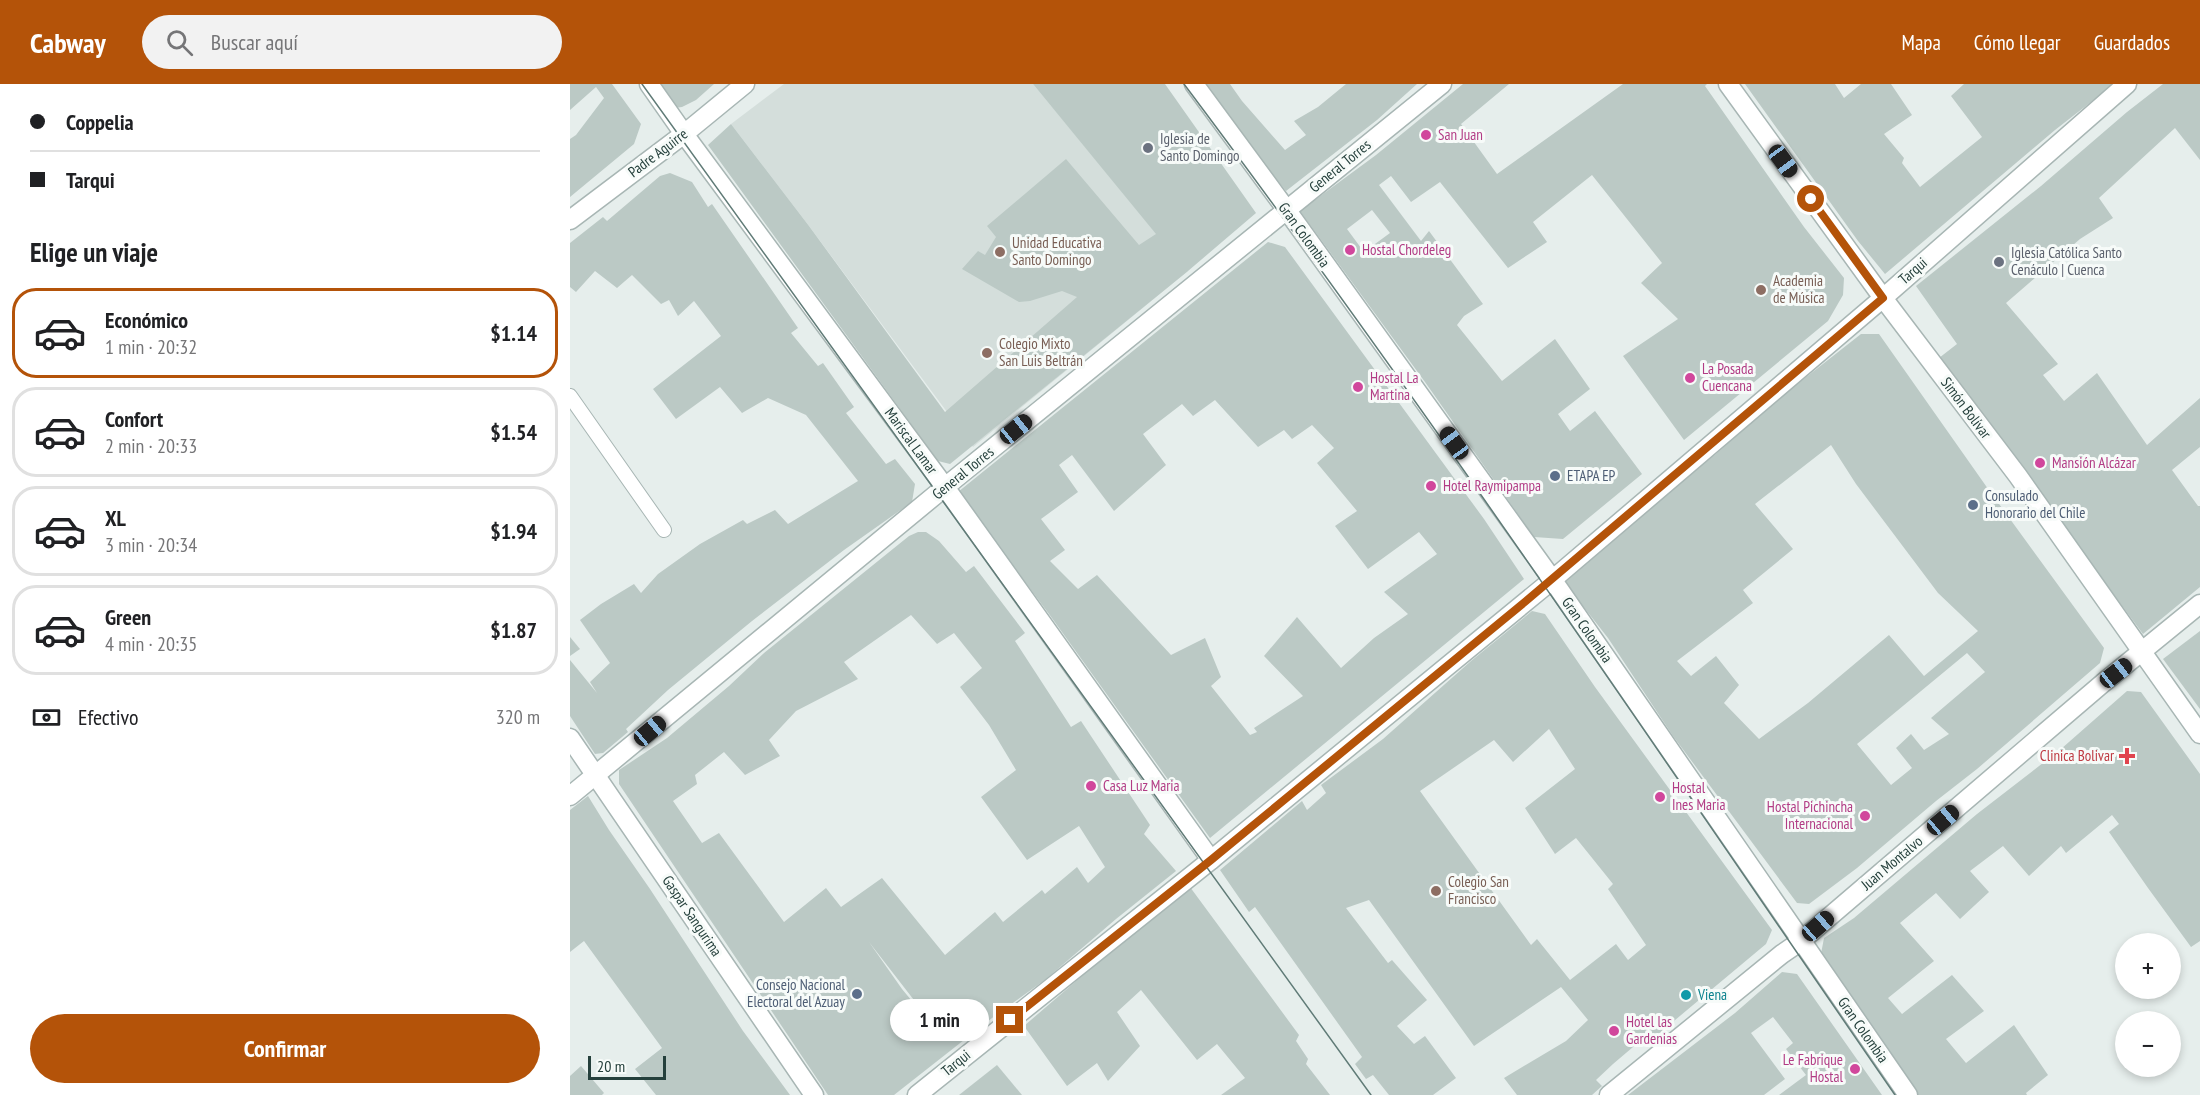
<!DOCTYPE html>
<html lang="es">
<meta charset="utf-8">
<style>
:root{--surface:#fff;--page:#f2f2f2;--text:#202124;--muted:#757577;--line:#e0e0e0;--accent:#b45309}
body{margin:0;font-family:"PT Sans Narrow",sans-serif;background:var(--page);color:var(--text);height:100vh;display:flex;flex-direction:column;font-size:22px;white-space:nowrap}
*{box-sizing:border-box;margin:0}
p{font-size:20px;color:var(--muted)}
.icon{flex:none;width:33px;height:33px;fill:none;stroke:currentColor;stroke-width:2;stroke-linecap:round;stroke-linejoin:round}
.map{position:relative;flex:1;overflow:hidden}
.side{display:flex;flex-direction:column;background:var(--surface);width:570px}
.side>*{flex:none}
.guide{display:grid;align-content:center;height:132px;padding:0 30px;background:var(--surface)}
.buttons{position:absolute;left:1545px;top:849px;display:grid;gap:12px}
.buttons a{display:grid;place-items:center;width:66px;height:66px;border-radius:50%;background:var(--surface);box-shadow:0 3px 9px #0003;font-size:30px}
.scale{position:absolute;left:18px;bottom:15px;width:78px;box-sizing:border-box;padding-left:6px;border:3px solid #25403c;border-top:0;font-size:16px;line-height:21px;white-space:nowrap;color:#25403c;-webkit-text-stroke:4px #f7fbf9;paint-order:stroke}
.end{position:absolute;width:27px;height:27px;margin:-14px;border:8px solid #b45309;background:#fff;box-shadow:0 0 0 3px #fff}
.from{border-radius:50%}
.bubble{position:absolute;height:42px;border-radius:21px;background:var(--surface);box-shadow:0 3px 9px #0003;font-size:20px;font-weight:700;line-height:42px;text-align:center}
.car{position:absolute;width:18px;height:36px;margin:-18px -9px;border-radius:8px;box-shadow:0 0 4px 2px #0007;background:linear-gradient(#222 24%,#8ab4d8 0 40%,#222 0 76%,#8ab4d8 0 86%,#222 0)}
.guide b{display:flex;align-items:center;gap:21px;height:57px;font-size:22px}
.guide b+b{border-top:2px solid var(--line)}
.guide i{width:15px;height:15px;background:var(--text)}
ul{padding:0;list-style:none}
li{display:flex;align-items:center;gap:18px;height:90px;margin:0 12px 9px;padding:0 18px;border:3px solid var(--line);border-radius:24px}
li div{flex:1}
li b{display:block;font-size:22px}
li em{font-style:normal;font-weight:700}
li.selected{border-color:var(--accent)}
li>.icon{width:54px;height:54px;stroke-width:1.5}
h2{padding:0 30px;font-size:27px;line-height:72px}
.pay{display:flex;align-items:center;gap:15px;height:66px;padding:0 30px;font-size:22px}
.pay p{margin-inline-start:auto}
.action{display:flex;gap:12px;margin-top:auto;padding:12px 30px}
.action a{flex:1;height:69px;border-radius:36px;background:var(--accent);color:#fff;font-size:24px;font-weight:700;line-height:69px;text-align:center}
header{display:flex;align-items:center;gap:36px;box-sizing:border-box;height:84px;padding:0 30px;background:var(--accent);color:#fff}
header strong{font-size:28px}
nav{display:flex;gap:33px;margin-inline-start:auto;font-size:21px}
.search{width:420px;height:54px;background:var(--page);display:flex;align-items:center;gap:15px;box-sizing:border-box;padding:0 21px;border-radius:33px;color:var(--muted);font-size:22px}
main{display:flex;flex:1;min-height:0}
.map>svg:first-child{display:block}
</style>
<header>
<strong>Cabway</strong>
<div class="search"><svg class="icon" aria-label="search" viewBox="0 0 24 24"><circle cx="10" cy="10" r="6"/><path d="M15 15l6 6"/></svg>Buscar aquí</div>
<nav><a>Mapa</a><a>Cómo llegar</a><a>Guardados</a></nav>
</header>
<main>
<section class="side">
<div class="guide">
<b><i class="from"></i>Coppelia</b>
<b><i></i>Tarqui</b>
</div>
<h2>Elige un viaje</h2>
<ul>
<li class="selected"><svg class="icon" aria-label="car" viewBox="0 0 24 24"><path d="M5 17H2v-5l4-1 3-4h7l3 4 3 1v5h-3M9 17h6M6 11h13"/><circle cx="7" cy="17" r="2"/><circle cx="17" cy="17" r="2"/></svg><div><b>Económico</b><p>1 min · 20:32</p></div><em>$1.14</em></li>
<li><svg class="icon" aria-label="car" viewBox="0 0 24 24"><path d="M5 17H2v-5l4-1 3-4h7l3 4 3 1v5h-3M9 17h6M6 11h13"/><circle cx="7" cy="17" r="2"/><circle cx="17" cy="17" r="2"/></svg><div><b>Confort</b><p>2 min · 20:33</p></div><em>$1.54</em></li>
<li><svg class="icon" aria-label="car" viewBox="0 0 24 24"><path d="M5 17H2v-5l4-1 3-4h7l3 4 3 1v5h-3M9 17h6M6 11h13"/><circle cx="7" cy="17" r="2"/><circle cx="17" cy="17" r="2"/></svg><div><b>XL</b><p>3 min · 20:34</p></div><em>$1.94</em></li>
<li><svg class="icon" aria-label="car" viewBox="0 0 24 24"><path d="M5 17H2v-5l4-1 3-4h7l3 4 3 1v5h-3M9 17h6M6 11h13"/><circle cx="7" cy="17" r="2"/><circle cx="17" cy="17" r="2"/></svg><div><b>Green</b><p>4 min · 20:35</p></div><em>$1.87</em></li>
</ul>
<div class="pay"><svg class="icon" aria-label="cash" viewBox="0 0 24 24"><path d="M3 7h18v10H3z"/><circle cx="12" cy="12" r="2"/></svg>Efectivo<p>320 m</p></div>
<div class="action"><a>Confirmar</a></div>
</section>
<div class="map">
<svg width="1630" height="1011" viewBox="0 0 1630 1011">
<rect width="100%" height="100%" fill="#e6eeec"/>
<!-- built -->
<path fill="#d4dedb" d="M 214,0 L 463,0 L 618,187 L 403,363 L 239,142 L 161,40 Z"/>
<!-- building -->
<g fill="#bbc9c5" fill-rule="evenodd">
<path d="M 0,0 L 42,0 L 71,40 L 64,60 L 0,113 L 0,55 L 6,51 L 34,14 L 26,3 L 0,26 Z"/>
<path d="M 89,0 L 144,0 L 126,16 L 112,23 L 105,24 Z"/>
<path d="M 463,0 L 595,0 L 686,129 L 618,187 L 380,380 L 368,377 L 138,61 L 161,40 L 239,142 L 375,328 L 507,213 L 492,207 L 460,217 L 449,218 L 392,185 L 408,167 L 415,171 L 426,153 L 417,142 L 496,75 L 569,161 L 586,150 Z"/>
<path d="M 633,0 L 660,0 L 672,17 L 715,66 L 736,51 L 724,37 L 748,23 L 776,0 L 847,0 L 807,36 L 716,107 L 674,56 Z"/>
<path d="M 893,0 L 939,0 L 891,40 L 927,90 L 1053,0 L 1137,0 L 1135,2 L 1234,143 L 1274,194 L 1273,211 L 1258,237 L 1114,356 L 1053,272 L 1108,235 L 1071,199 L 1092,179 L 1022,91 L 963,138 L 977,158 L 938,184 L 870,98 L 841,118 L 821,92 L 809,101 L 851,157 L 859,147 L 913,220 L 894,232 L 887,241 L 932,297 L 985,255 L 1020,305 L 988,330 L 1000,347 L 1025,327 L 1072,390 L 993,455 L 964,453 L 855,298 L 730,127 L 806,71 ZM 802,126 L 820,149 L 794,168 L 777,145 Z"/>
<path d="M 1175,0 L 1265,0 L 1274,14 L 1291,0 L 1321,0 L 1342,31 L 1314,50 L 1334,74 L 1332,79 L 1350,103 L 1412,53 L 1381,12 L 1394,0 L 1544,0 L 1485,46 L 1315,190 L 1288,157 Z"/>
<path d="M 1593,0 L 1630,0 L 1630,76 L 1605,44 L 1529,114 L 1543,134 L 1510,155 L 1436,219 L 1488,280 L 1473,291 L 1494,317 L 1527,289 L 1577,361 L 1630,314 L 1630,363 L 1602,386 L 1628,422 L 1630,422 L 1630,503 L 1573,550 L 1369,274 L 1387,260 L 1346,202 L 1471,102 L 1557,28 Z"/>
<path d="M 100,89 L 122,98 L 138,123 L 142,120 L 228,244 L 221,249 L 248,282 L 253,279 L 284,323 L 276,329 L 316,380 L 325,375 L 345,400 L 342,418 L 274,466 L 182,537 L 98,606 L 56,645 L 58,648 L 33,669 L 25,670 L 0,632 L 0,576 L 27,609 L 20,598 L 40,579 L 10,536 L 31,520 L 64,500 L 71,509 L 88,490 L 130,460 L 173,436 L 177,440 L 205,426 L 218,440 L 288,397 L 236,331 L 198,314 L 172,329 L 150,303 L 106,335 L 83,305 L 151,252 L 124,217 L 108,232 L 99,216 L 91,220 L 62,191 L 47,204 L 25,187 L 6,208 L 0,203 L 0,159 L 33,133 L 37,137 L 90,92 Z"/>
<path d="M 698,158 L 715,163 L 914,435 L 954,495 L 640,754 L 479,530 L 388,408 ZM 645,316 L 688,363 L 714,346 L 722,355 L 742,341 L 764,364 L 747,379 L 787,427 L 765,442 L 798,485 L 849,448 L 867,470 L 814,508 L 838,530 L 804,554 L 771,584 L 727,533 L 694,572 L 733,612 L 684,644 L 687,648 L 680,651 L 641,602 L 651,593 L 635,554 L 601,571 L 527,491 L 508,505 L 480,477 L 495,466 L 471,435 L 508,408 L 489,381 L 502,371 L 544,427 L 596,381 L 573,350 L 612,320 L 623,332 Z"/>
<path d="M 1291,250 L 1309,250 L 1416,402 L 1534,564 L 1530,579 L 1407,685 L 1366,717 L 1287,784 L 1239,820 L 1227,819 L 1103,652 L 1038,554 L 994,498 L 1045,450 L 1146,370 L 1202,320 ZM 1261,361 L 1286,400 L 1368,509 L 1408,547 L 1354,592 L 1319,551 L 1238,619 L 1189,655 L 1154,619 L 1169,601 L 1146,572 L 1121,592 L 1107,577 L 1183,519 L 1173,506 L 1223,465 L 1185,420 ZM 1397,569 L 1415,588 L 1361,634 L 1379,650 L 1354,666 L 1341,650 L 1326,664 L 1342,684 L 1321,701 L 1287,660 Z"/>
<path d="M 348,448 L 356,448 L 369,457 L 396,488 L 404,482 L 455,549 L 445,557 L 501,643 L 511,637 L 580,741 L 574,750 L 606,787 L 546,835 L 476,895 L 422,934 L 324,1011 L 258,1011 L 49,700 L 49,686 L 97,654 L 159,602 L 194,569 L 339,452 ZM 341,531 L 367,560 L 384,549 L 412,584 L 390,603 L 419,641 L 446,686 L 411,713 L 457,776 L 509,742 L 535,783 L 518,799 L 507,783 L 475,810 L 472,806 L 433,838 L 425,828 L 375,871 L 312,794 L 271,823 L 256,804 L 214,838 L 149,749 L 132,759 L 103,717 L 127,700 L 125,691 L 154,668 L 175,691 L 210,672 L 199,656 L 226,627 L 288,595 L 274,578 ZM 299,858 L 371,951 L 370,951 L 332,905 Z"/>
<path d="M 962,527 L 975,530 L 1025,603 L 1202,846 L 1196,860 L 1080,957 L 1076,952 L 1043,980 L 1026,996 L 1032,1002 L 1022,1011 L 947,1011 L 934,994 L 996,957 L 1018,936 L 991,903 L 904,962 L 799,816 L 776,824 L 818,879 L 822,876 L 857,916 L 827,942 L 844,960 L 855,952 L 886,994 L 863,1011 L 819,1011 L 803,991 L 796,995 L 785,980 L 792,973 L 685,823 L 679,828 L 650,786 L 732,717 L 737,726 L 756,709 L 751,701 L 813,655 L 901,577 ZM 979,645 L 1005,685 L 955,724 L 985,770 L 1006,754 L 1043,800 L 1038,805 L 1076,861 L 1058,876 L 1046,860 L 1000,896 L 967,855 L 961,861 L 850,707 L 924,656 L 943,678 Z"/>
<path d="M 1630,547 L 1630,625 L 1593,575 Z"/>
<path d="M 0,553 L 10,565 L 0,572 Z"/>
<path d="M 1557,607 L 1571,608 L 1630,690 L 1630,857 L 1621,863 L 1578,804 L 1539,748 L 1549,740 L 1542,731 L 1496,769 L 1491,762 L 1459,792 L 1433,762 L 1400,787 L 1419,808 L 1390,835 L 1366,809 L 1330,839 L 1364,877 L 1318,914 L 1332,930 L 1382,891 L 1414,927 L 1376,955 L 1396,979 L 1444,941 L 1478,991 L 1456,1009 L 1457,1011 L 1348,1011 L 1250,875 L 1254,854 L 1284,834 L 1407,730 L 1491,665 Z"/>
<path d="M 18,712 L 39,746 L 80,805 L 173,947 L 220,1011 L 86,1011 L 65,985 L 92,964 L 14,857 L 0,868 L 0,726 Z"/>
<path d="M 620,803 L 729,951 L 726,957 L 738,975 L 736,980 L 760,1011 L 651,1011 L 675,994 L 647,960 L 627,976 L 571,906 L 547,928 L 570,962 L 538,997 L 527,979 L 497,1002 L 454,942 L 541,867 Z"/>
<path d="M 1212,888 L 1227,890 L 1312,1011 L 1209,1011 L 1236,991 L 1216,965 L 1223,959 L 1203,933 L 1181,949 L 1215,995 L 1194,1011 L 1058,1011 L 1165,929 Z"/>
<path d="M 427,981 L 452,1011 L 389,1011 Z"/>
<path d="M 11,982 L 34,1009 L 32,1011 L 0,1011 L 0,992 Z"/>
</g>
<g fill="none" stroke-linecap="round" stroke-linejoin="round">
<defs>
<path id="lane" d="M 0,312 L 94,446"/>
<g id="street">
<path d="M 79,0 L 114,50 L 375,403 L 641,776"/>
<path d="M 624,0 L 716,125 L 982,495 L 1338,1011"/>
<path d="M 1158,0 L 1313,214 L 1448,392 L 1630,650"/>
<path d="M 0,136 L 114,50 L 175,0"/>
<path d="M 0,654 L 244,1011"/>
<path d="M 0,712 L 375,403 L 872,0"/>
<path d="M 347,1011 L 641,776 L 975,502 L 1313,214 L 1557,0"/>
<path d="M 1039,1011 L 1212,870 L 1231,857 L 1533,599 L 1630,520"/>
</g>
</defs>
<!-- lane casing -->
<use href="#lane" stroke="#a8b6b4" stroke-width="16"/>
<!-- street casing -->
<use href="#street" stroke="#a8b6b4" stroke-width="21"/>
<!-- lane -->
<use href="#lane" stroke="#fff" stroke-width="14"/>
<!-- street -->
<use href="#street" stroke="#fff" stroke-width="18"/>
<!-- tram -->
<g stroke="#607b77" stroke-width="1.5">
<path d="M 72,0 L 801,1011"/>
<path d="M 614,0 C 861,329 1091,672 1325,1011"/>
</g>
</g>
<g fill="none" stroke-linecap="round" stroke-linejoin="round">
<!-- route -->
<path stroke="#b45309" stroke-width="8" d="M 440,936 L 641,776 L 956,517 L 1313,214 L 1241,115"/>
</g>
<!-- markers -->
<g fill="#d1479c" stroke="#f7fbf9" stroke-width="2">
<circle cx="856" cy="51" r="6"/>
<circle cx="780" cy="166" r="6"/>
<circle cx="1120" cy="294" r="6"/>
<circle cx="788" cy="303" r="6"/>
<circle cx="1470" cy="379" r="6"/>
<circle cx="861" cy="402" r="6"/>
<circle cx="521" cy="702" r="6"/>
<circle cx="1090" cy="713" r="6"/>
<circle cx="1295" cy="732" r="6"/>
<circle cx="1044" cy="947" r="6"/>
<circle cx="1285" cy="985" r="6"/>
</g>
<g fill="#6b7280" stroke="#f7fbf9" stroke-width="2">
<circle cx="578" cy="64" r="6"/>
<circle cx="1429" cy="178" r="6"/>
</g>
<g fill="#8d6e63" stroke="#f7fbf9" stroke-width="2">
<circle cx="430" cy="168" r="6"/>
<circle cx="1191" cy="206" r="6"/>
<circle cx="417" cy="269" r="6"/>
<circle cx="866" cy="807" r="6"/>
</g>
<g fill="#5c6f8a" stroke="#f7fbf9" stroke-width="2">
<circle cx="985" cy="392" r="6"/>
<circle cx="1403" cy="421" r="6"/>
<circle cx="287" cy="910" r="6"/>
</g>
<path fill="#e0444e" stroke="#f7fbf9" stroke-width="2" d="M1554 663h6v6h6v6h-6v6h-6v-6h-6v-6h6z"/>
<circle fill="#0f9aa8" stroke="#f7fbf9" stroke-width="2" cx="1116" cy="911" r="6"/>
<g text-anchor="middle" stroke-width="6" stroke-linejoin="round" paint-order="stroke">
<!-- hotel labels -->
<g font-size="15" fill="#b23c85" stroke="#f7fbf9" text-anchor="start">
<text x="868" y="56">San Juan</text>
<text x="792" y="171">Hostal Chordeleg</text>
<text x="1132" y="290">La Posada<tspan x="1132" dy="17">Cuencana</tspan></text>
<text x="800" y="299">Hostal La<tspan x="800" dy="17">Martina</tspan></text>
<text x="1482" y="384">Mansión Alcázar</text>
<text x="873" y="407">Hotel Raymipampa</text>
<text x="533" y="707">Casa Luz Maria</text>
<text x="1102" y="709">Hostal<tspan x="1102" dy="17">Ines Maria</tspan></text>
<text x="1283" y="728" text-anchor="end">Hostal Pichincha<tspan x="1283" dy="17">Internacional</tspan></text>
<text x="1056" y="943">Hotel las<tspan x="1056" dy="17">Gardenias</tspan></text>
<text x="1273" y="981" text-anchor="end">Le Fabrique<tspan x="1273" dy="17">Hostal</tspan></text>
</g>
<!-- worship labels -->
<g font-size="15" fill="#5b616d" stroke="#f7fbf9" text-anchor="start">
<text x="590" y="60">Iglesia de<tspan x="590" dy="17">Santo Domingo</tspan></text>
<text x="1441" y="174">Iglesia Católica Santo<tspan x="1441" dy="17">Cenáculo | Cuenca</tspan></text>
</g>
<!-- street labels -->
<g font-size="15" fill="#25403c" stroke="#f7fbf9">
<text transform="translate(88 69) rotate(-37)" y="5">Padre Aguirre</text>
<text transform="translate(770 82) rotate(-39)" y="5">General Torres</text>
<text transform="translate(734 151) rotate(54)" y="5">Gran Colombia</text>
<text transform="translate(1343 187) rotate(-41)" y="5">Tarqui</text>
<text transform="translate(1396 324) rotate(53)" y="5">Simón Bolívar</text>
<text transform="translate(341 357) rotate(54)" y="5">Mariscal Lamar</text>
<text transform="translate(393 389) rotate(-39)" y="5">General Torres</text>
<text transform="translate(1017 546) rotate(55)" y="5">Gran Colombia</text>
<text transform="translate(1322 779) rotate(-40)" y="5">Juan Montalvo</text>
<text transform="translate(122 832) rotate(56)" y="5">Gaspar Sangurima</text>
<text transform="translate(1293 946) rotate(55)" y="5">Gran Colombia</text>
<text transform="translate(386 979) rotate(-39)" y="5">Tarqui</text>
</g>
<!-- education labels -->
<g font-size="15" fill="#785e54" stroke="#f7fbf9" text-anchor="start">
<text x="442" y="164">Unidad Educativa<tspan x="442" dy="17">Santo Domingo</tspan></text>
<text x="1203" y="202">Academia<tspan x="1203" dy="17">de Música</tspan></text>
<text x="429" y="265">Colegio Mixto<tspan x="429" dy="17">San Luis Beltrán</tspan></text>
<text x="878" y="803">Colegio San<tspan x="878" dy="17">Francisco</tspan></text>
</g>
<!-- service labels -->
<g font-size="15" fill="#4e5e75" stroke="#f7fbf9" text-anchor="start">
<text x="997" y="397">ETAPA EP</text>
<text x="1415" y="417">Consulado<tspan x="1415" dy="17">Honorario del Chile</tspan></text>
<text x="275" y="906" text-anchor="end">Consejo Nacional<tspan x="275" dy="17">Electoral del Azuay</tspan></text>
</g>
<!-- health labels -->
<g font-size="15" fill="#be3a42" stroke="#f7fbf9" text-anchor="end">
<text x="1544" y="677">Clinica Bolivar</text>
</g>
<!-- culture labels -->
<g font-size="15" fill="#0d838f" stroke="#f7fbf9" text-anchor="start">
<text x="1128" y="916">Viena</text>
</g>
</g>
</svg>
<div class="buttons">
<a>+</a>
<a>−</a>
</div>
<div class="scale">20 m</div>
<i class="end from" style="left:1241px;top:115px"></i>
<i class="end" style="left:440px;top:936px"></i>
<div class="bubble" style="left:320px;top:915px;width:99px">1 min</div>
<i class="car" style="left:1213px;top:77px;rotate:144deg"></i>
<i class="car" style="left:446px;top:345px;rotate:51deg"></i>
<i class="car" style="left:884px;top:359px;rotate:324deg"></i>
<i class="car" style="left:1546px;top:589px;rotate:52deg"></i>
<i class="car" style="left:80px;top:647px;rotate:50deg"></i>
<i class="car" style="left:1373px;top:736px;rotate:50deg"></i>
<i class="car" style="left:1248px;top:842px;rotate:49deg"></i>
</div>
</main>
